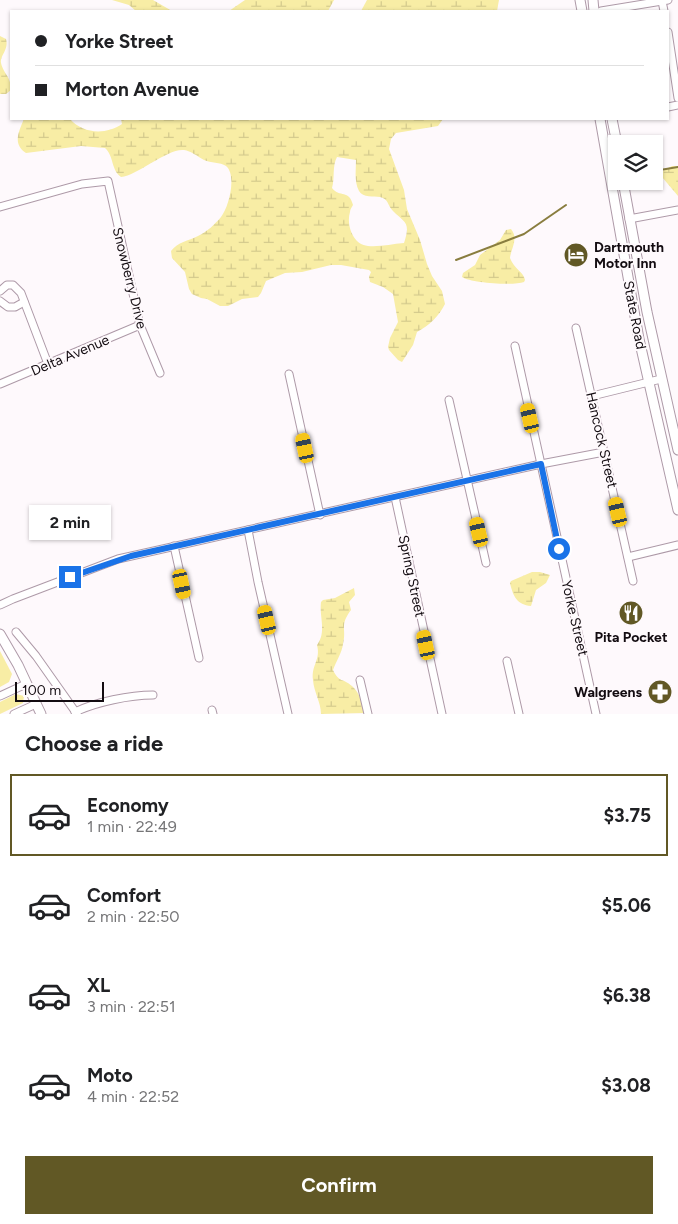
<!DOCTYPE html>
<meta charset="utf-8">
<style>
:root{--surface:#fff;--page:#f2f2f2;--text:#202124;--muted:#757577;--line:#e0e0e0;--accent:#615825}
body{margin:0;font-family:Figtree,sans-serif;background:var(--page);color:var(--text);height:100vh;display:flex;flex-direction:column;font-size:19px;white-space:nowrap}
*{box-sizing:border-box;margin:0}
p{font-size:16px;color:var(--muted)}
.icon{flex:none;width:28px;height:28px;fill:none;stroke:currentColor;stroke-width:2;stroke-linecap:round;stroke-linejoin:round}
.map{position:relative;height:714px;overflow:hidden}
.sheet{display:flex;flex-direction:column;background:var(--surface);flex:1}
.sheet>*{flex:none}
.guide{position:absolute;left:10px;top:10px;width:659px;height:110px;border-radius:0px;box-shadow:0 1px 4px #0004;display:grid;align-content:center;height:110px;padding:0 25px;background:var(--surface)}
.fabs{position:absolute;left:608px;top:135px;display:grid;gap:10px}
.fabs a{display:grid;place-items:center;width:55px;height:55px;border-radius:0px;background:var(--surface);box-shadow:0 1px 4px #0004;font-size:25px}
.scale{position:absolute;left:15px;bottom:12px;width:89px;box-sizing:border-box;padding-left:5px;border:2px solid #130c11;border-top:0;font-size:14px;line-height:18px;white-space:nowrap;color:#130c11;-webkit-text-stroke:4px #fef9fc;paint-order:stroke}
.end{position:absolute;width:22px;height:22px;margin:-11px;border:6px solid #1a73e8;background:#fff;box-shadow:0 0 0 2px #fff}
.from{border-radius:50%}
.bubble{position:absolute;height:35px;border-radius:0px;background:var(--surface);box-shadow:0 1px 4px #0004;font-size:16px;font-weight:700;line-height:35px;text-align:center}
.car{position:absolute;width:15px;height:30px;margin:-15px -8px;border-radius:6px;box-shadow:0 0 4px 1px #0007;background:linear-gradient(#f5c518 24%,#345 0 40%,#f5c518 0 76%,#345 0 86%,#f5c518 0)}
.guide b{display:flex;align-items:center;gap:18px;height:48px;font-size:19px}
.guide b+b{border-top:1px solid var(--line)}
.guide i{width:12px;height:12px;background:var(--text)}
ul{padding:0;list-style:none}
li{display:flex;align-items:center;gap:15px;height:82px;margin:0 10px 8px;padding:0 15px;border:2px solid transparent;border-radius:0px}
li div{flex:1}
li b{display:block;font-size:19px}
li em{font-style:normal;font-weight:700}
li.current{border-color:var(--accent)}
li>.icon{width:45px;height:45px;stroke-width:1.5}
h2{padding:0 25px;font-size:22px;line-height:60px}
.cta{display:flex;gap:10px;margin-top:auto;padding:10px 25px}
.cta a{flex:1;height:58px;border-radius:0px;background:var(--accent);color:#fff;font-size:20px;font-weight:700;line-height:58px;text-align:center}
.map>svg:first-child{display:block}
</style>
<div class="map">
<svg width="678" height="714" viewBox="0 0 678 714">
<defs>
<pattern id="wetland-marsh" width="20" height="14" patternUnits="userSpaceOnUse" patternTransform="scale(1.25)"><rect width="20" height="14" fill="#f8eda5"/><path d="M1 5h8M5 5V1M11 12h8M15 12V8" fill="none" stroke="#d4ca8d"/></pattern>
</defs>
<rect width="100%" height="100%" fill="#fef9fc"/>
<!-- green -->
<g fill="#f8eda5">
<path d="M 0,651 L 12,674 L 9,682 L 0,687 Z"/>
<path d="M 16,694 L 24,696 L 23,703 L 0,714 L 0,702 Z"/>
</g>
<!-- wetland -->
<g fill="url(#wetland-marsh)" fill-rule="evenodd">
<path d="M 112,0 L 153,0 L 172,11 L 136,11 L 129,5 Z"/>
<path d="M 245,0 L 334,0 L 328,11 L 229,11 Z"/>
<path d="M 367,0 L 499,0 L 497,11 L 361,11 Z"/>
<path d="M 0,36 L 6,39 C 9,50 0,55 1,63 C 4,75 11,76 11,90 L 6,94 L 0,94 Z"/>
<path d="M 24,119 L 70,119 C 83,134 106,135 122,124 L 121,119 L 443,119 L 438,126 L 396,133 L 391,139 L 389,149 L 404,190 L 407,209 L 420,240 L 427,264 L 432,276 L 442,291 L 445,304 C 438,317 430,325 417,332 L 413,345 L 402,362 L 398,360 L 389,350 L 388,347 L 390,338 L 398,322 L 393,294 L 383,287 L 370,282 L 369,277 L 371,272 L 369,270 L 341,265 L 331,265 L 302,272 L 285,273 L 266,281 L 261,293 L 258,297 L 242,299 L 228,306 L 220,306 L 207,299 L 201,298 L 192,294 L 189,289 L 185,272 L 172,258 L 171,251 C 178,242 188,241 198,236 C 207,232 215,224 221,217 C 229,207 237,175 226,166 C 220,162 211,163 204,160 C 197,156 191,151 184,150 C 168,148 138,175 121,177 C 111,170 114,156 105,148 L 81,146 L 26,153 C 12,144 19,131 24,119 ZM 337,157 L 356,160 C 356,170 354,182 359,191 C 363,198 374,196 380,197 C 389,199 387,205 393,211 C 405,223 411,222 404,243 C 392,244 380,247 368,246 C 353,245 346,225 350,212 C 350,209 352,207 353,205 C 349,189 340,198 332,188 C 335,178 332,166 337,157 Z"/>
<path d="M 672,166 L 678,166 L 678,196 L 662,177 L 661,172 Z"/>
<path d="M 511,229 C 519,239 511,248 510,258 C 514,269 524,272 525,280 L 524,282 C 513,286 471,283 462,277 L 463,273 L 475,265 L 480,255 L 500,240 L 506,230 Z"/>
<path d="M 532,572 L 540,572 L 550,575 L 546,583 L 536,590 L 531,606 C 517,605 513,596 510,583 L 511,581 Z"/>
<path d="M 354,588 L 355,595 L 349,602 L 351,610 C 339,626 347,628 343,644 C 342,653 336,661 333,670 C 339,683 343,678 352,686 C 360,693 362,703 365,713 L 321,714 C 321,702 314,693 313,680 C 311,665 321,660 317,645 C 327,632 319,617 321,602 L 323,600 L 335,598 Z"/>
</g>
<g fill="none" stroke-linecap="round" stroke-linejoin="round">
<!-- stream -->
<g stroke="#897d3f" stroke-width="2">
<path d="M 654,171 L 678,167"/>
<path d="M 456,260 L 524,234 L 566,205"/>
</g>
<defs>
<g id="minor">
<path d="M 662,1 L 664,11"/>
<path d="M 601,11 L 668,0"/>
<path d="M 668,32 L 678,98"/>
<path d="M 668,107 L 678,105"/>
<path d="M 0,207 L 82,184 L 108,181 L 140,325 L 160,373"/>
<path d="M 629,219 L 678,210"/>
<path d="M 0,291 L 7,285 L 13,285 L 21,293 L 48,364"/>
<path d="M 0,301 L 8,307 L 15,307 L 24,302"/>
<path d="M 576,328 L 633,581"/>
<path d="M 515,346 L 596,714"/>
<path d="M 289,374 L 320,515"/>
<path d="M 0,384 L 140,325"/>
<path d="M 592,396 L 661,379"/>
<path d="M 449,400 L 486,563"/>
<path d="M 395,497 L 442,714"/>
<path d="M 248,530 L 258,582 L 288,714"/>
<path d="M 174,546 L 199,658"/>
<path d="M 628,557 L 678,545"/>
<path d="M 0,605 L 13,599 L 118,559 L 541,464 L 604,452"/>
<path d="M 16,632 L 36,656 L 77,714"/>
<path d="M 507,661 L 519,714"/>
<path d="M 360,680 L 368,714"/>
<path d="M 0,696 L 26,684"/>
<path d="M 212,710 L 213,714"/>
<path d="M 75,712 C 96,702 130,695 153,695"/>
<path d="M 14,714 L 36,704"/>
</g>
<g id="major">
<path d="M 580,0 L 582,11"/>
<path d="M 593,0 L 594,11"/>
<path d="M 600,119 L 639,339 L 678,510"/>
<path d="M 612,119 L 617,144"/>
<path d="M 623,181 L 647,312 L 678,450"/>
<path d="M 0,634 L 18,665 L 41,714"/>
</g>
</defs>
<!-- minor casing -->
<use href="#minor" stroke="#ae9aa8" stroke-width="9"/>
<!-- major casing -->
<use href="#major" stroke="#ae9aa8" stroke-width="11"/>
<!-- minor -->
<use href="#minor" stroke="#fff" stroke-width="7"/>
<!-- major -->
<use href="#major" stroke="#fff" stroke-width="9"/>
</g>
<g fill="none" stroke-linecap="round" stroke-linejoin="round">
<!-- route -->
<path stroke="#1a73e8" stroke-width="6" d="M 70,577 L 131,556 L 541,464 L 559,549"/>
</g>
<!-- icons -->
<defs>
<symbol id="hotel-disc" viewBox="-11 -11 22 22"><circle r="9.5" fill="#615825" stroke="#fef9fc"/><path d="M-6-4.5h1.5V1H6V5H4.5V3h-9V5H-6ZM-4 0a1.8 1.8 0 1 1 3.6 0ZM.5 0V-2.5h3Q6-2.5 6 0Z" fill="#fff"/></symbol>
<symbol id="restaurant-disc" viewBox="-11 -11 22 22"><circle r="9.5" fill="#615825" stroke="#fef9fc"/><path d="M-5-6h1v4h1v-4h1v4h1v-4h1v5L-1.5 .5V6h-2V.5L-5-1ZM5-6V6H3V1.5H1.5Q1.5-4 5-6Z" fill="#fff"/></symbol>
<symbol id="pharmacy-disc" viewBox="-11 -11 22 22"><circle r="9.5" fill="#615825" stroke="#fef9fc"/><path d="M-2-6h4v4h4v4h-4v4h-4v-4h-4v-4h4Z" fill="#fff"/></symbol>
</defs>
<g fill-rule="evenodd">
<use href="#hotel-disc" x="562" y="241" width="28" height="28"/>
<use href="#restaurant-disc" x="617" y="599" width="28" height="28"/>
<use href="#pharmacy-disc" x="646" y="678" width="28" height="28"/>
</g>
<g text-anchor="middle" stroke-width="4" stroke-linejoin="round" paint-order="stroke">
<!-- poi labels -->
<g font-size="14" font-weight="bold" fill="#130c11" stroke="#fef9fc" text-anchor="start">
<text x="594" y="252">Dartmouth<tspan x="594" dy="16">Motor Inn</tspan></text>
<text x="631" y="642" text-anchor="middle">Pita Pocket</text>
<text x="642" y="697" text-anchor="end">Walgreens</text>
</g>
<!-- street labels -->
<g font-size="14" fill="#130c11" stroke="#fef9fc">
<text transform="translate(130 278) rotate(76)" y="5">Snowberry Drive</text>
<text transform="translate(635 315) rotate(79)" y="5">State Road</text>
<text transform="translate(70 355) rotate(-23)" y="5">Delta Avenue</text>
<text transform="translate(602 440) rotate(77)" y="5">Hancock Street</text>
<text transform="translate(412 576) rotate(78)" y="5">Spring Street</text>
<text transform="translate(575 618) rotate(77)" y="5">Yorke Street</text>
</g>
</g>
</svg>
<div class="fabs">
<a><svg class="icon" aria-label="layers" viewBox="0 0 24 24"><path d="M12 4l9 5-9 5-9-5zM3 14l9 5 9-5"/></svg></a>
</div>
<div class="scale">100 m</div>
<i class="end from" style="left:559px;top:549px"></i>
<i class="end" style="left:70px;top:577px"></i>
<div class="bubble" style="left:29px;top:505px;width:82px">2 min</div>
<i class="car" style="left:530px;top:418px;rotate:347deg"></i>
<i class="car" style="left:305px;top:448px;rotate:348deg"></i>
<i class="car" style="left:618px;top:512px;rotate:347deg"></i>
<i class="car" style="left:479px;top:532px;rotate:347deg"></i>
<i class="car" style="left:182px;top:584px;rotate:168deg"></i>
<i class="car" style="left:267px;top:620px;rotate:347deg"></i>
<i class="car" style="left:426px;top:645px;rotate:348deg"></i>
<div class="guide">
<b><i class="from"></i>Yorke Street</b>
<b><i></i>Morton Avenue</b>
</div>
</div>
<section class="sheet">
<h2>Choose a ride</h2>
<ul>
<li class="current"><svg class="icon" aria-label="car" viewBox="0 0 24 24"><path d="M5 17H2v-5l4-1 3-4h7l3 4 3 1v5h-3M9 17h6M6 11h13"/><circle cx="7" cy="17" r="2"/><circle cx="17" cy="17" r="2"/></svg><div><b>Economy</b><p>1 min · 22:49</p></div><em>$3.75</em></li>
<li><svg class="icon" aria-label="car" viewBox="0 0 24 24"><path d="M5 17H2v-5l4-1 3-4h7l3 4 3 1v5h-3M9 17h6M6 11h13"/><circle cx="7" cy="17" r="2"/><circle cx="17" cy="17" r="2"/></svg><div><b>Comfort</b><p>2 min · 22:50</p></div><em>$5.06</em></li>
<li><svg class="icon" aria-label="car" viewBox="0 0 24 24"><path d="M5 17H2v-5l4-1 3-4h7l3 4 3 1v5h-3M9 17h6M6 11h13"/><circle cx="7" cy="17" r="2"/><circle cx="17" cy="17" r="2"/></svg><div><b>XL</b><p>3 min · 22:51</p></div><em>$6.38</em></li>
<li><svg class="icon" aria-label="car" viewBox="0 0 24 24"><path d="M5 17H2v-5l4-1 3-4h7l3 4 3 1v5h-3M9 17h6M6 11h13"/><circle cx="7" cy="17" r="2"/><circle cx="17" cy="17" r="2"/></svg><div><b>Moto</b><p>4 min · 22:52</p></div><em>$3.08</em></li>
</ul>
<div class="cta"><a>Confirm</a></div>
</section>
